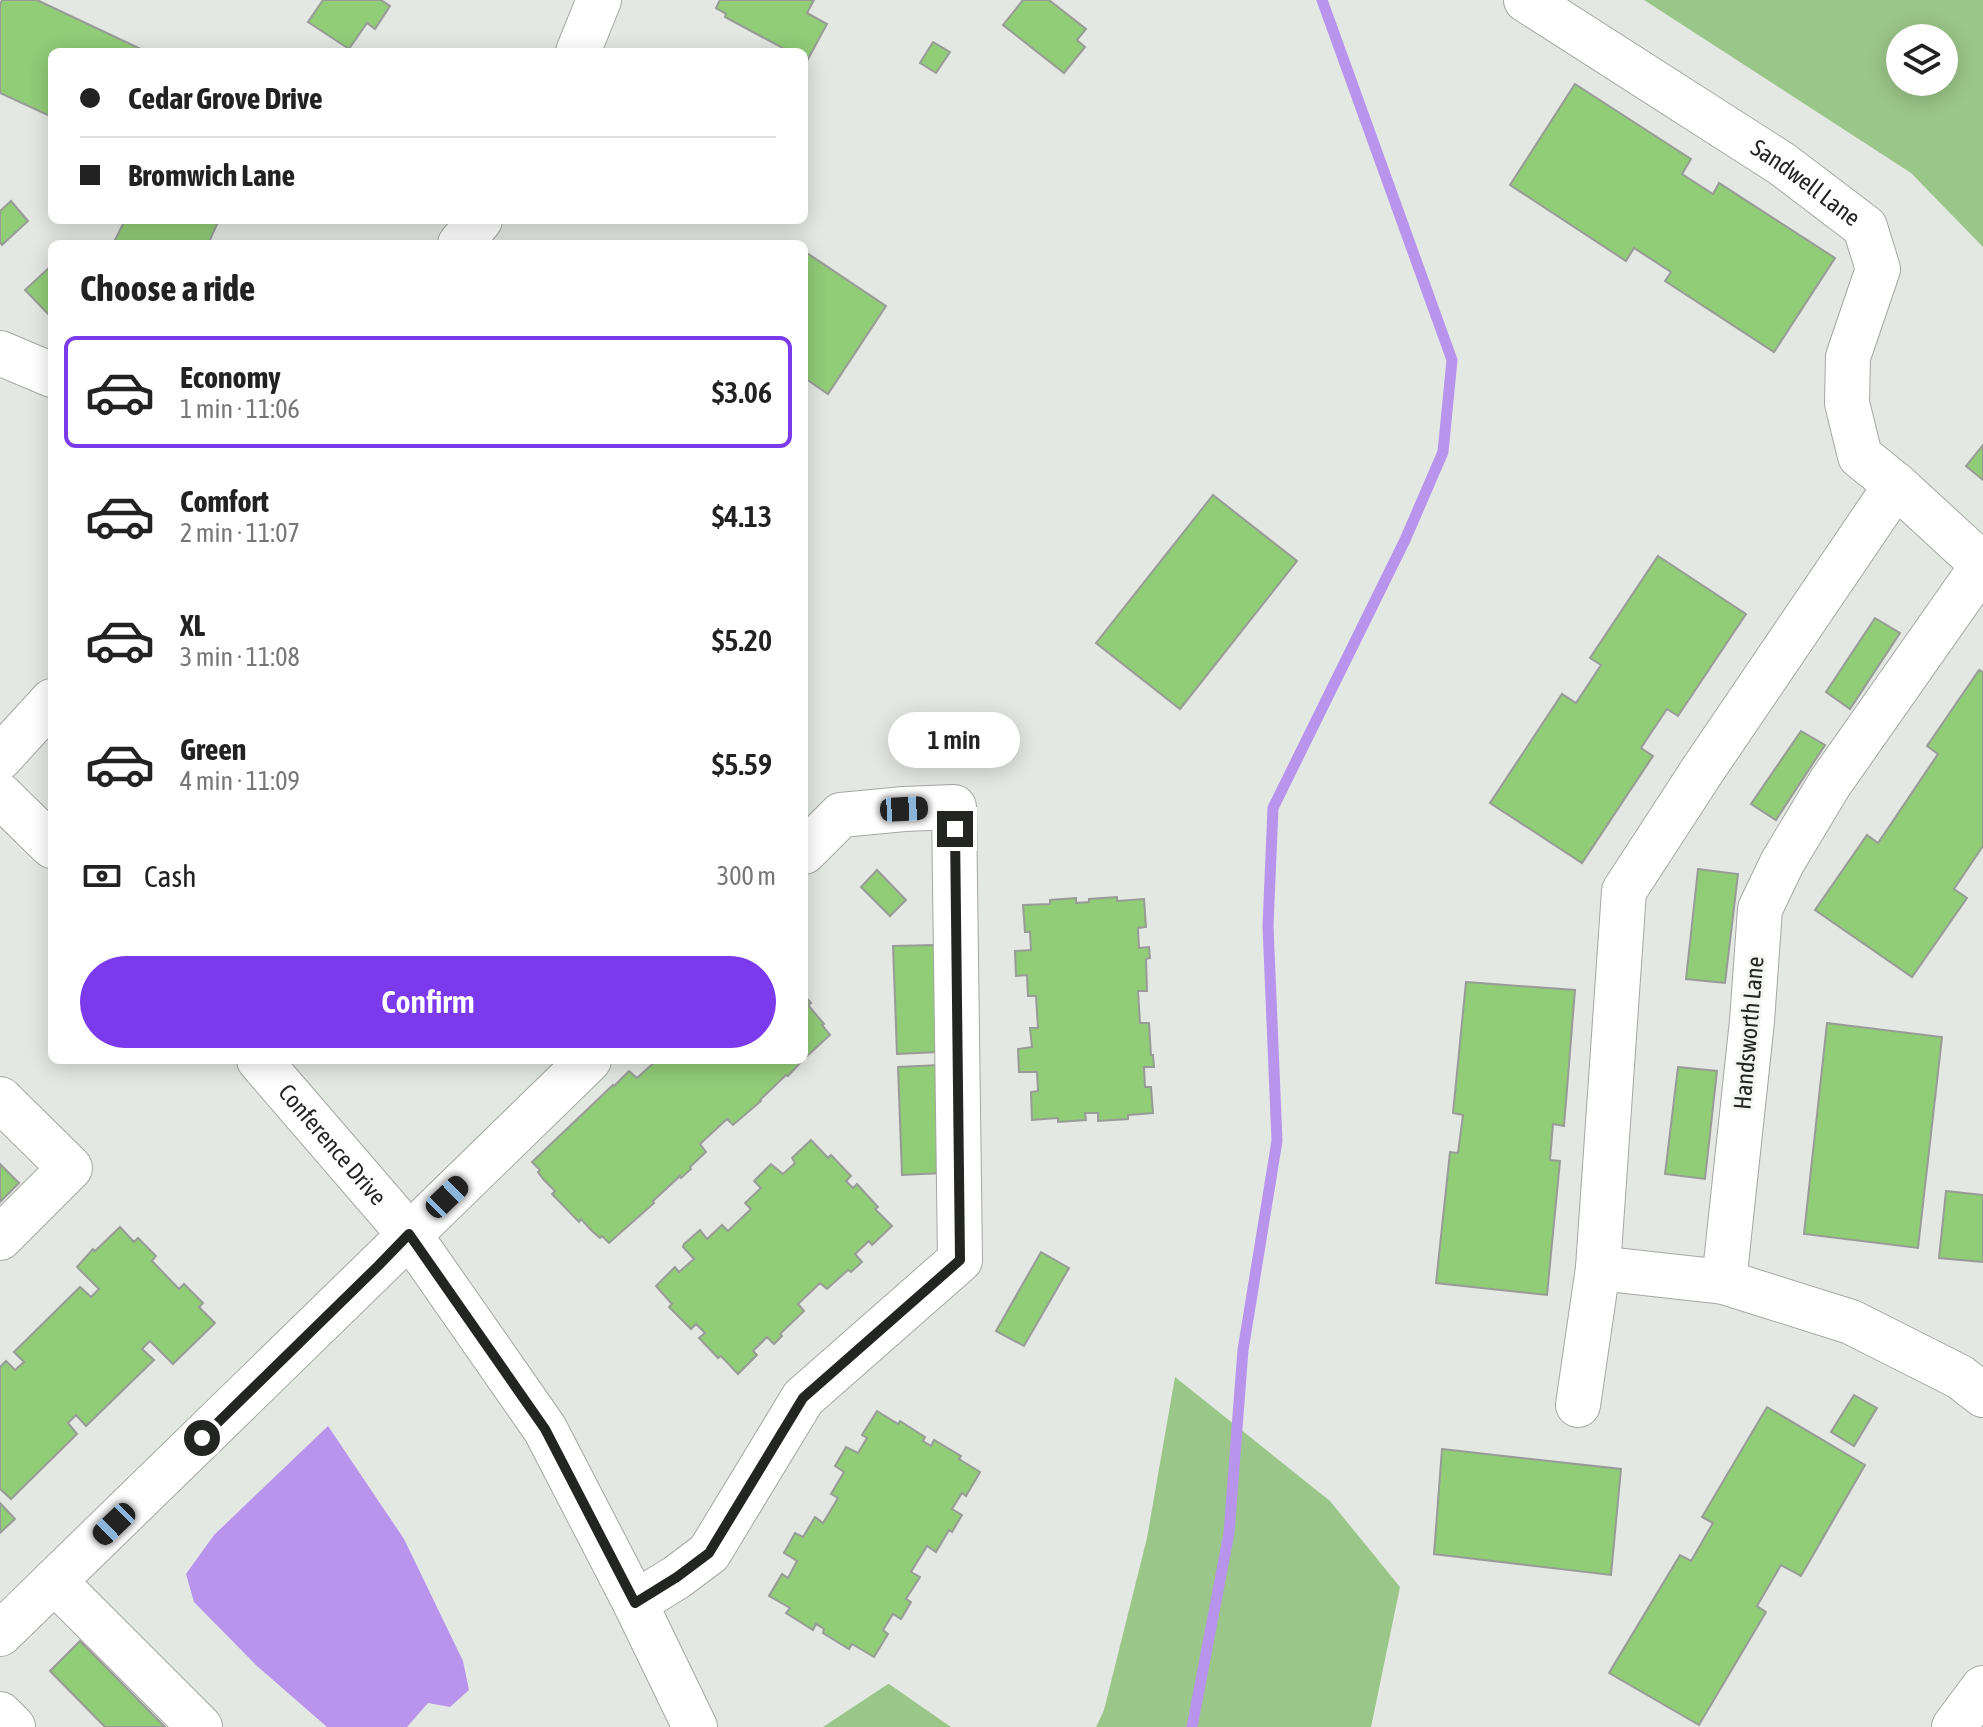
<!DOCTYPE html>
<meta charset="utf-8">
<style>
:root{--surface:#fff;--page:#f2f2f2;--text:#222;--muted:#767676;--line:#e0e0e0;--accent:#7c3aed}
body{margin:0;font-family:"Asap Condensed",sans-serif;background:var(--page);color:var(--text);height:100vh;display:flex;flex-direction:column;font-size:30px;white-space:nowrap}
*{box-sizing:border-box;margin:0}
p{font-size:26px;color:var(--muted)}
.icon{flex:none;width:44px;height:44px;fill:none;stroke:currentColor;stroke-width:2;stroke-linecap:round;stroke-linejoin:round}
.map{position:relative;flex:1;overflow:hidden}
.details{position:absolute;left:48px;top:240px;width:760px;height:824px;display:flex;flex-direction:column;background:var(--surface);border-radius:12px;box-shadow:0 4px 20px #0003}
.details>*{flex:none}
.top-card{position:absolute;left:48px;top:48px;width:760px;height:176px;border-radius:12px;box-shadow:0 4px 20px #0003;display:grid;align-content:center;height:176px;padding:0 32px;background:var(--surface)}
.tools{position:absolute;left:1886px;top:24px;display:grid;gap:16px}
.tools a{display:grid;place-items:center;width:72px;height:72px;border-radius:50%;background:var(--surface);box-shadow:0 4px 20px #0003;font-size:40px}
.end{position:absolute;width:36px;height:36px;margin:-18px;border:10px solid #232523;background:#fff;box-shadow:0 0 0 4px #fff}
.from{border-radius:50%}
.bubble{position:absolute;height:56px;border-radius:28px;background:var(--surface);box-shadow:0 4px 20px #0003;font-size:26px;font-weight:600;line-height:56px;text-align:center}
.car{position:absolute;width:24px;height:48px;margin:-24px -12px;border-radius:10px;box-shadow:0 0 6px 2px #0007;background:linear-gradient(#222 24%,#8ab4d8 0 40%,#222 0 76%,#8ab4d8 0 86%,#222 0)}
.top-card b{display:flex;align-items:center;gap:28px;height:76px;font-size:30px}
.top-card b+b{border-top:2px solid var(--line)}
.top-card i{width:20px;height:20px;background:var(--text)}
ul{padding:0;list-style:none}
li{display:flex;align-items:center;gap:24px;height:112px;margin:0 16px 12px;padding:0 16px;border:4px solid transparent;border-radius:12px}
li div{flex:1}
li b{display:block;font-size:30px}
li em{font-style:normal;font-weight:600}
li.active{border-color:var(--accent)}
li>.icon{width:72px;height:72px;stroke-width:1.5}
h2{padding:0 32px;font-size:36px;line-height:96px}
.pay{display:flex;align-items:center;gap:20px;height:88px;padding:0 32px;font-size:30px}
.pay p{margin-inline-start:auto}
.primary-button{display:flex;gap:16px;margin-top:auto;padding:16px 32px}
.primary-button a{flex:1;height:92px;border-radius:48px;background:var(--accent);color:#fff;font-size:32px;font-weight:600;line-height:92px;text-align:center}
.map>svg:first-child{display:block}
</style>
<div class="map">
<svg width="1983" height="1727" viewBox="0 0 1983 1727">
<rect width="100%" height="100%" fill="#e4e8e3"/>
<!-- green -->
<g fill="#9bc689" fill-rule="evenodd">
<path d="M 1644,0 L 1983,0 L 1983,247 L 1911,173 ZM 1900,38 L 1944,38 L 1944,82 L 1900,82 Z"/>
<path d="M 1175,1377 L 1330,1501 L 1400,1587 L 1371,1727 L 1096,1727 L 1104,1710 L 1147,1538 Z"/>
<path d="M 889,1684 L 951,1727 L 823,1727 L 888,1684 Z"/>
</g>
<!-- water -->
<path fill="#b894ec" d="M 328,1426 L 404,1539 L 463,1661 L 469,1690 L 450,1707 L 428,1703 L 407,1727 L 327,1727 L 257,1666 L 194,1602 L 186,1574 L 214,1535 Z"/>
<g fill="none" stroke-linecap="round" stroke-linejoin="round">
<!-- stream -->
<path stroke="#b894ec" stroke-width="11" d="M 1192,1727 L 1229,1533 L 1243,1350 L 1277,1141 L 1268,926 L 1273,808 L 1405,540 L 1443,452 L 1452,360 L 1322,0"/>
</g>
<!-- building -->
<g fill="#91cc77" stroke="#989b97" stroke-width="2">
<path d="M 2,0 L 37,0 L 147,52 L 52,52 L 52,117 L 0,93 L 0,5 Z"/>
<path d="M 323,0 L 381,0 L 390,6 L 375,29 L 367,23 L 349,49 L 308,22 Z"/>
<path d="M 720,0 L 814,0 L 807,13 L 827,24 L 807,61 L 804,59 L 804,52 L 790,52 L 725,17 L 726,14 L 716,8 Z"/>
<path d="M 1023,0 L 1049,0 L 1086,29 L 1077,40 L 1085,47 L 1064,73 L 1003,25 Z"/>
<path d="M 933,42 L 950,52 L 936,73 L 920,63 Z"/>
<path d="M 1575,84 L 1691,159 L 1682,174 L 1713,194 L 1719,183 L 1835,258 L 1774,352 L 1665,281 L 1671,272 L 1634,248 L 1626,261 L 1510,185 Z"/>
<path d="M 11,201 L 28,221 L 2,245 L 0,242 L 0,211 Z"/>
<path d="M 125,220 L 219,220 L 208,244 L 113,244 Z"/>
<path d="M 804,251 L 886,306 L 828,394 L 806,379 L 804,383 Z"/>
<path d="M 52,265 L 52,318 L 25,290 Z"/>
<path d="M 1983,445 L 1983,480 L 1966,466 Z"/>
<path d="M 1213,495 L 1297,561 L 1180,709 L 1096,643 Z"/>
<path d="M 1658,556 L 1746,614 L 1678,716 L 1667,709 L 1641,748 L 1653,756 L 1582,863 L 1490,803 L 1562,694 L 1576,703 L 1601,665 L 1590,658 Z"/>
<path d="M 1875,618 L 1900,633 L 1850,709 L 1826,692 Z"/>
<path d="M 1979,670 L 1983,672 L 1983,846 L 1954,889 L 1967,898 L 1912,977 L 1815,910 L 1867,835 L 1878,843 L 1938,754 L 1927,746 Z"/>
<path d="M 1801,731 L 1825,745 L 1776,820 L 1751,804 Z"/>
<path d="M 1698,869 L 1738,874 L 1725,983 L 1686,979 Z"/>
<path d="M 877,870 L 906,900 L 890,916 L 861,887 Z"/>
<path d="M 1117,897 L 1117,901 L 1144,899 L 1146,927 L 1138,928 L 1139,948 L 1149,947 L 1150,958 L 1146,959 L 1147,991 L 1138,991 L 1140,1023 L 1149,1023 L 1151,1055 L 1153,1055 L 1154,1067 L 1144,1067 L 1145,1087 L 1151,1087 L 1153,1113 L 1128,1115 L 1128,1119 L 1098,1121 L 1098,1113 L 1085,1113 L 1086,1120 L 1058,1122 L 1058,1118 L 1032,1120 L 1031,1092 L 1038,1091 L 1037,1072 L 1019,1072 L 1018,1049 L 1032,1047 L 1030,1028 L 1038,1028 L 1036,996 L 1028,996 L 1027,975 L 1016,976 L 1015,951 L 1031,950 L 1030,932 L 1025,932 L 1023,905 L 1050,904 L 1050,900 L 1076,898 L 1076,903 L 1089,902 L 1089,899 Z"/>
<path d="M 934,945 L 938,1052 L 897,1054 L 893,946 Z"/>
<path d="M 1466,982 L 1575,990 L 1564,1126 L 1553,1124 L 1550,1160 L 1560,1161 L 1547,1295 L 1436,1283 L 1450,1152 L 1458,1153 L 1463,1115 L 1453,1113 Z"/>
<path d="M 804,995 L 811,1003 L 808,1005 L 824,1024 L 822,1025 L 830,1035 L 804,1059 Z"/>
<path d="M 1827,1023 L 1942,1037 L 1918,1248 L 1804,1234 Z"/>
<path d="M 657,1060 L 803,1060 L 788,1076 L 786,1075 L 760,1100 L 761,1101 L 733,1125 L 727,1119 L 700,1144 L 706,1152 L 690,1167 L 691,1169 L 681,1178 L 680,1176 L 653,1201 L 654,1203 L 609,1243 L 602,1236 L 600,1238 L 592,1231 L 581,1219 L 579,1222 L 552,1194 L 555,1191 L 544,1180 L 538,1172 L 540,1170 L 532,1162 L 613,1085 L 614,1086 L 629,1071 L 637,1078 Z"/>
<path d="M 939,1065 L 943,1173 L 902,1175 L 898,1067 Z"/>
<path d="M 1678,1067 L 1717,1071 L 1705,1179 L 1665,1174 Z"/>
<path d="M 811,1140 L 828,1158 L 831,1155 L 851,1176 L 846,1181 L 853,1188 L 857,1184 L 878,1207 L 875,1209 L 892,1226 L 872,1245 L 869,1241 L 855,1254 L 862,1262 L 851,1272 L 848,1270 L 827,1289 L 820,1283 L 798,1304 L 804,1311 L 780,1334 L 782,1336 L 774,1344 L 767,1337 L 753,1351 L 757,1355 L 738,1374 L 721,1356 L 718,1358 L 699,1338 L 705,1333 L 696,1324 L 691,1329 L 669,1307 L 672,1304 L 656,1286 L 675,1267 L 679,1272 L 694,1259 L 683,1247 L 684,1244 L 700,1230 L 707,1239 L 722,1225 L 728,1231 L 751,1209 L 745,1203 L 761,1188 L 754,1181 L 771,1164 L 783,1174 L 795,1163 L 792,1158 Z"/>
<path d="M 0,1164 L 19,1183 L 0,1202 Z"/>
<path d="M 1946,1191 L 1983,1195 L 1983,1262 L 1939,1258 Z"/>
<path d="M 120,1227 L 134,1242 L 138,1238 L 156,1256 L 152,1261 L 179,1289 L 184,1284 L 203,1303 L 199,1307 L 215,1323 L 173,1364 L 150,1341 L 142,1349 L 154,1360 L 86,1426 L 76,1415 L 68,1423 L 77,1434 L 11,1499 L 0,1489 L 0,1367 L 6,1361 L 15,1370 L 24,1362 L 14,1352 L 80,1287 L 91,1297 L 99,1289 L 77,1267 L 93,1249 L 95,1251 Z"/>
<path d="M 1041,1252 L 1069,1268 L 1024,1346 L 996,1331 Z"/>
<path d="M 1854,1395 L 1877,1408 L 1854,1446 L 1831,1432 Z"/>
<path d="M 1767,1407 L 1865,1465 L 1801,1576 L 1781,1565 L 1757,1606 L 1766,1612 L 1699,1725 L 1609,1673 L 1680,1555 L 1691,1561 L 1713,1523 L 1702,1517 Z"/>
<path d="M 877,1411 L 898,1424 L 900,1421 L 925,1437 L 923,1441 L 931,1446 L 934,1440 L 961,1456 L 959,1459 L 980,1472 L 966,1496 L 962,1493 L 952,1509 L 962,1515 L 952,1532 L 949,1530 L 936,1552 L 927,1546 L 911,1572 L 920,1577 L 906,1599 L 911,1602 L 901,1619 L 893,1614 L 883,1630 L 888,1634 L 874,1657 L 852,1644 L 849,1649 L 823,1633 L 824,1629 L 816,1624 L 813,1630 L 786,1613 L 790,1608 L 769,1596 L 782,1574 L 788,1578 L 797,1561 L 784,1553 L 795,1533 L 803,1537 L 815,1517 L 823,1523 L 838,1498 L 831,1494 L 844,1472 L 835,1466 L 846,1447 L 858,1453 L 867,1438 L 862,1435 Z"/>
<path d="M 1442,1449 L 1621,1469 L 1611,1575 L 1434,1554 Z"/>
<path d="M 0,1503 L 15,1519 L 0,1533 Z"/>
<path d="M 80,1641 L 165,1727 L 105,1727 L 50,1671 Z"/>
</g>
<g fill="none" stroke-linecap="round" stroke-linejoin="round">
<defs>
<g id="minor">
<path id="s1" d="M 1526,0 L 1782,164 L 1865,227 L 1878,269 L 1848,357 L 1847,403 L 1860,456 L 1896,485 L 1983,565"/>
<path d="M 578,52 L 599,0"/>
<path d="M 460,244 L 480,220"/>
<path d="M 0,353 L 52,375"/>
<path d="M 1983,565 L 1830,783 L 1782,863 L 1760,909 L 1752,1021 L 1724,1282 L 1851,1322 L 1960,1377 L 1983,1395"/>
<path d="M 0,758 L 52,701"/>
<path d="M 0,795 L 52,846"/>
<path id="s2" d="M 259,1060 L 409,1234 L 545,1429 L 635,1603 L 695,1727"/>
<path d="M 0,1099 L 70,1168 L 0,1238"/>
<path d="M 1724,1282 L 1598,1268 L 1624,891 L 1702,771 L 1896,485"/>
<path d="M 1578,1405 L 1598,1268"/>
<path d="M 54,1581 L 200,1727"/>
<path d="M 635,1603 L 677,1577 L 709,1553 L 803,1398 L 960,1260 L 954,807 L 904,809 L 841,815 L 804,852"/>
<path d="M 0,1634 L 589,1060"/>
<path d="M 0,1714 L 13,1727"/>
<path d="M 1954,1727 L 1983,1688"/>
</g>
</defs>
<!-- minor casing -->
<use href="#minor" stroke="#a4a7a3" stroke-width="46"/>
<!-- minor -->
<use href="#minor" stroke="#fff" stroke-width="44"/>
</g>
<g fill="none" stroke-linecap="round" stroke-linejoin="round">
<!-- route -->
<path stroke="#232523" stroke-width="10" d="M 202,1438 L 378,1266 L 409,1234 L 545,1429 L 635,1603 L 677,1577 L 709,1553 L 803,1398 L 960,1260 L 955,829"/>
</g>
<g text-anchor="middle" stroke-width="6" stroke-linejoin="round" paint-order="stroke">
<!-- street labels -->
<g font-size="24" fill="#232523" stroke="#f2f5f0">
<text dy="8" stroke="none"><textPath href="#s1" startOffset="334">Sandwell Lane</textPath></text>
<text transform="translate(1749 1033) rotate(-85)" y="8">Handsworth Lane</text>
<text dy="8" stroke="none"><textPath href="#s2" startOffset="112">Conference Drive</textPath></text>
</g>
</g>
</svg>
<div class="tools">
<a><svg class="icon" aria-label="layers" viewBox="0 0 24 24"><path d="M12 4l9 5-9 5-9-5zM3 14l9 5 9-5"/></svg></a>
</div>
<i class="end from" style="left:202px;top:1438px"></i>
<i class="end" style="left:955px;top:829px"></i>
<div class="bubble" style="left:888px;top:712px;width:132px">1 min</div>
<i class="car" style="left:904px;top:809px;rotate:87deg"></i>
<i class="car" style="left:447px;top:1197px;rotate:46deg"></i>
<i class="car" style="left:114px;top:1524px;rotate:226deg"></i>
<div class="top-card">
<b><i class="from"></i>Cedar Grove Drive</b>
<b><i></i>Bromwich Lane</b>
</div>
<section class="details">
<h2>Choose a ride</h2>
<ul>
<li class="active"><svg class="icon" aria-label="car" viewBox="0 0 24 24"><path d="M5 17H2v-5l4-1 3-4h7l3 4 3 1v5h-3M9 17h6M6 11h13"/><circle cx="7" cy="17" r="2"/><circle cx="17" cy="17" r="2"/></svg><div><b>Economy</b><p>1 min · 11:06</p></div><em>$3.06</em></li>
<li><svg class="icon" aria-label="car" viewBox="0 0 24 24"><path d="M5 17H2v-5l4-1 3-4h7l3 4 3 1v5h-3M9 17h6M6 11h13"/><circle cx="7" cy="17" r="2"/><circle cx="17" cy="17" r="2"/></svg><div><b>Comfort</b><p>2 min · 11:07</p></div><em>$4.13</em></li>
<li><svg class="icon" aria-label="car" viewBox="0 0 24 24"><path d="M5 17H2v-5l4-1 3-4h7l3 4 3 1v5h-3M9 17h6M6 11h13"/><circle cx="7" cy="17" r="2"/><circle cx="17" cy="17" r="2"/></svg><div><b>XL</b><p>3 min · 11:08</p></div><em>$5.20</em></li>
<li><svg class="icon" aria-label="car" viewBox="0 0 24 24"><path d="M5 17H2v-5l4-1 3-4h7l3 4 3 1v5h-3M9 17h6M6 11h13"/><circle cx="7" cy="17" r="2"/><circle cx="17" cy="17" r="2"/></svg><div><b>Green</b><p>4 min · 11:09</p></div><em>$5.59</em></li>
</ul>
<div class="pay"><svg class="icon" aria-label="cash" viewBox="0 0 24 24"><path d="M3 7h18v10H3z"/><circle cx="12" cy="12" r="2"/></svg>Cash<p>300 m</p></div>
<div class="primary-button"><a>Confirm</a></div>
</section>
</div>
